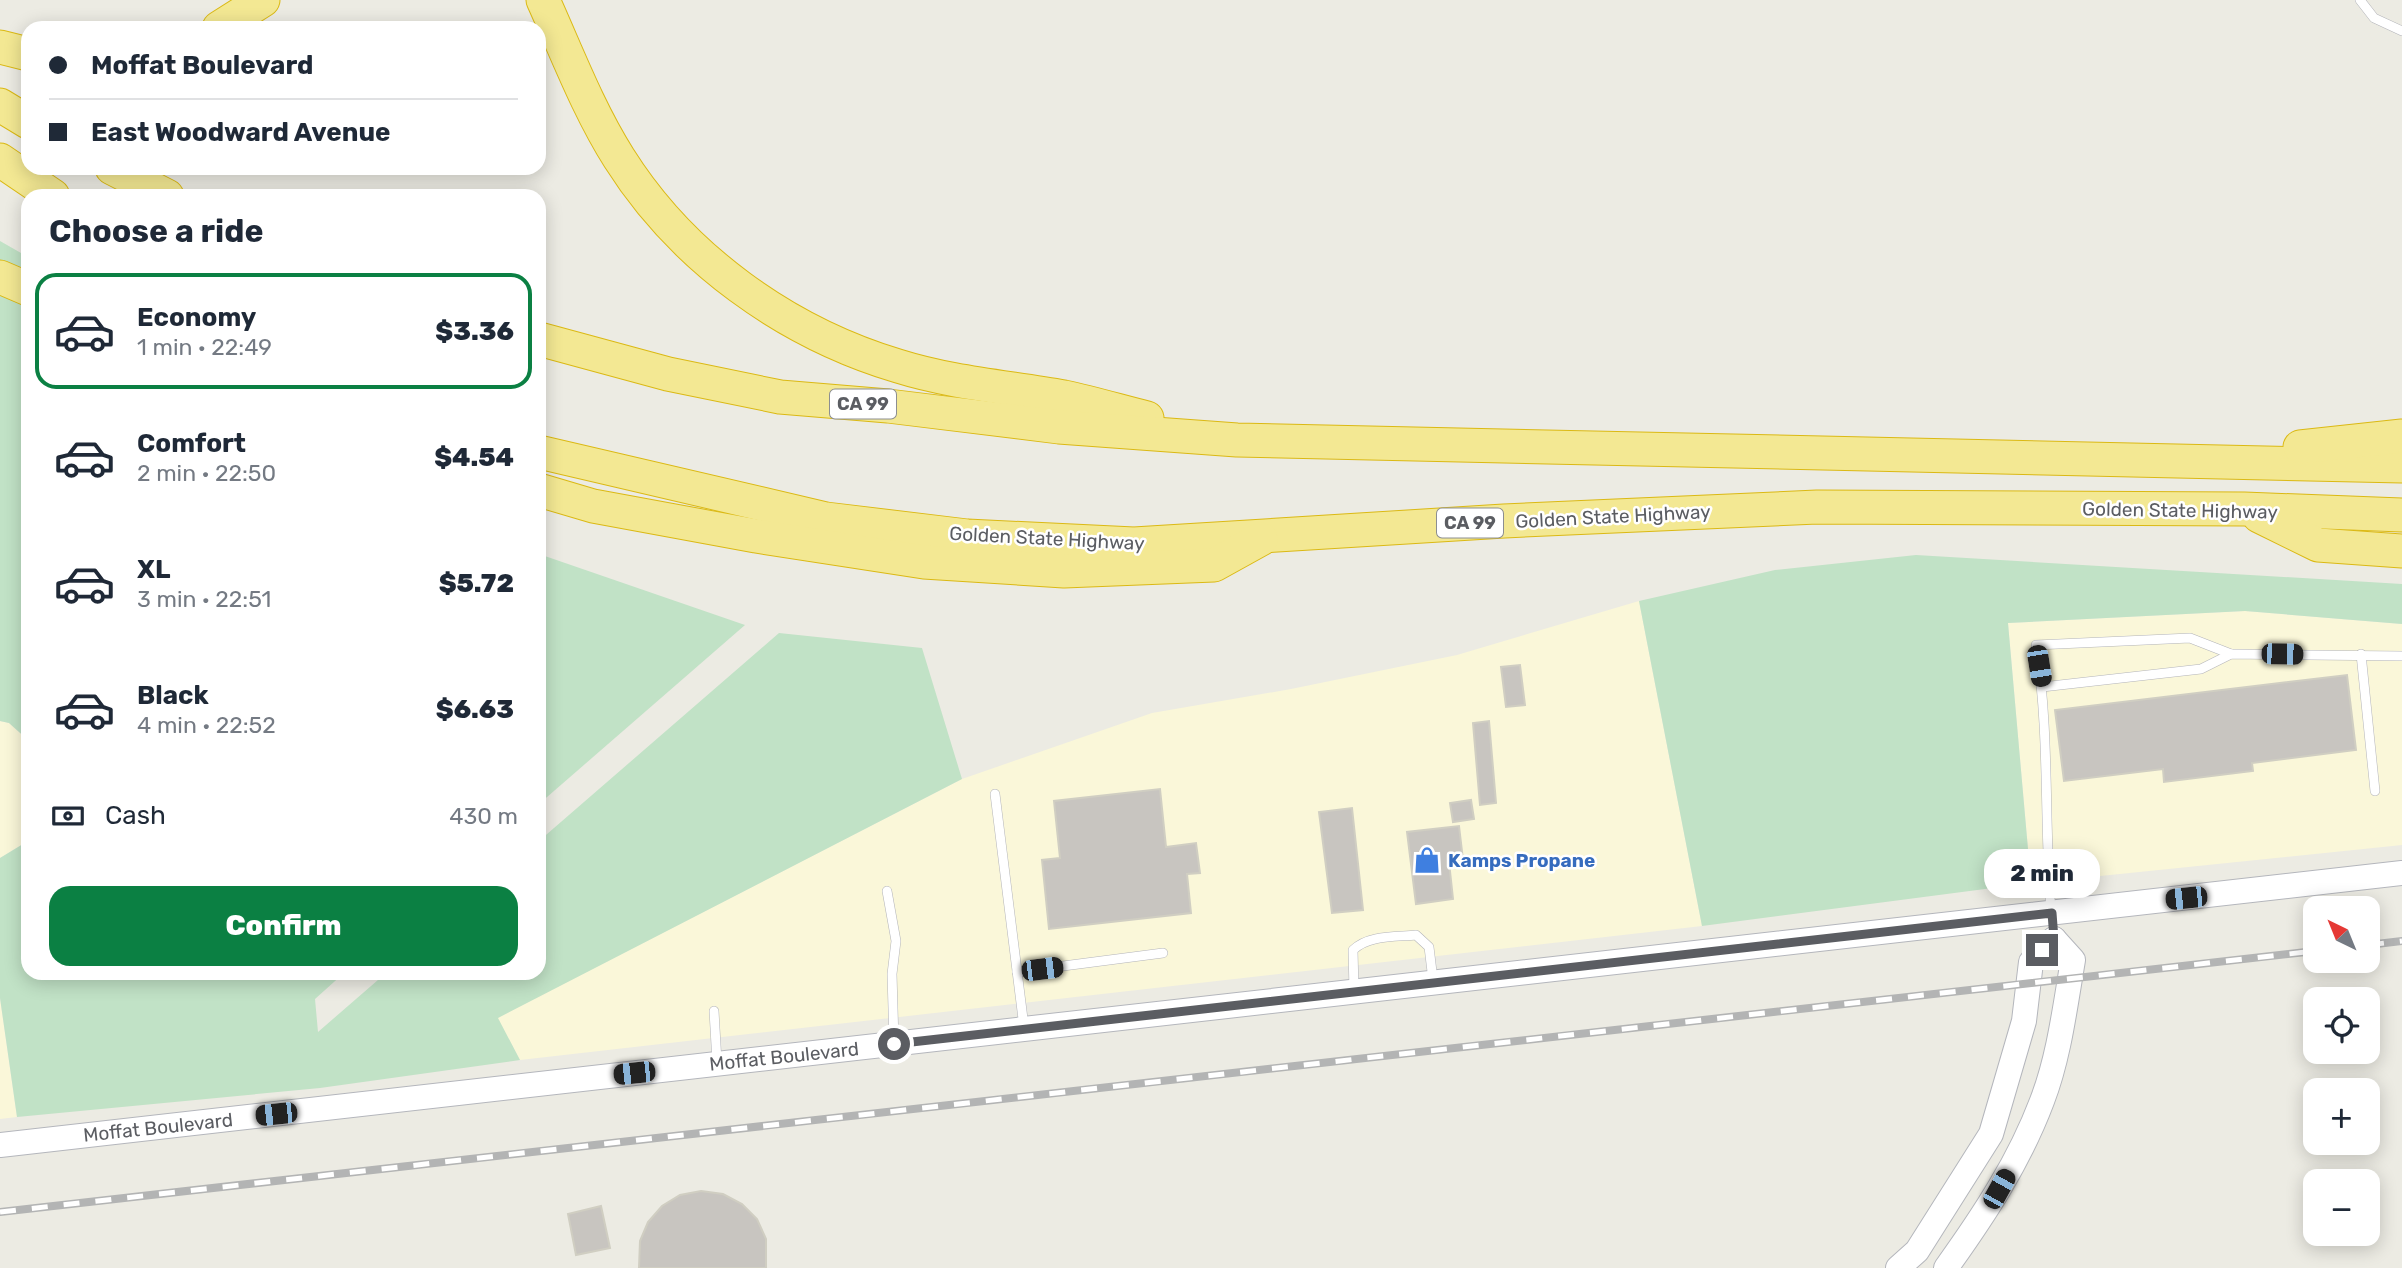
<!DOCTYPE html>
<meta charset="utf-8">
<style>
:root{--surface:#fff;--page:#f2f2f3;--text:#1f2937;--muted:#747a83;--line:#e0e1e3;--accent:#0b8043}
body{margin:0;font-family:Rubik,sans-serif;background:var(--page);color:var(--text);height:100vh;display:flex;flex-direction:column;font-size:26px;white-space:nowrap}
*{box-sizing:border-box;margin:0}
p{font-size:23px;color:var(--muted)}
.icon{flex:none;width:38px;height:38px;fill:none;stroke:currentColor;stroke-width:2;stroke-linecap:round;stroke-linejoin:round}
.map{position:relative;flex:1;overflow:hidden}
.sheet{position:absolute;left:21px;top:189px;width:525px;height:791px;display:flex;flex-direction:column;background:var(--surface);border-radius:21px;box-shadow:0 4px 18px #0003}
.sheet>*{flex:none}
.banner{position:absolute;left:21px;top:21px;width:525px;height:154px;border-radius:21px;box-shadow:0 4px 18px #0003;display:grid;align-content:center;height:154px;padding:0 28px;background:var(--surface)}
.needle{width:46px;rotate:317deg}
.controls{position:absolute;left:2303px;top:896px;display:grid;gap:14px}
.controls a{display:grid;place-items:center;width:77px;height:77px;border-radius:14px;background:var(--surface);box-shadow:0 4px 18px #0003;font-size:35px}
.end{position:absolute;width:32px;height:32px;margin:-16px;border:9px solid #5b5d62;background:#fff;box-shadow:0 0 0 4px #fff}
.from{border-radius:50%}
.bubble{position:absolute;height:49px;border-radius:21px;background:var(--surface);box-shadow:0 4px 18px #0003;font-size:23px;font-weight:800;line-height:49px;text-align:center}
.car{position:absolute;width:21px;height:42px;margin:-21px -10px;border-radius:9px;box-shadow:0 0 5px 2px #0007;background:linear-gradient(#222 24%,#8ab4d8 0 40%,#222 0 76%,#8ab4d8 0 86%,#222 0)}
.banner b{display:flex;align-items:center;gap:24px;height:66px;font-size:26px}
.banner b+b{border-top:2px solid var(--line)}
.banner i{width:18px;height:18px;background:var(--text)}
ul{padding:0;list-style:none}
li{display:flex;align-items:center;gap:21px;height:116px;margin:0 14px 10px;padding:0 14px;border:4px solid transparent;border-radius:21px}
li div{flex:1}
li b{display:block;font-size:26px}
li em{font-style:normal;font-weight:800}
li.current{border-color:var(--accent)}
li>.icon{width:63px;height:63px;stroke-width:1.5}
h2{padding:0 28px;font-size:32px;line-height:84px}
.pay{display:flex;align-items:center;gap:18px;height:77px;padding:0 28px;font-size:26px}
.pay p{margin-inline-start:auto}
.cta{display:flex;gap:14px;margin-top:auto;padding:14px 28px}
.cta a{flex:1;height:80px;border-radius:21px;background:var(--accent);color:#fff;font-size:28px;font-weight:800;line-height:80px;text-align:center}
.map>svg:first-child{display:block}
</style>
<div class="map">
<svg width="2402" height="1268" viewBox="0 0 2402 1268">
<rect width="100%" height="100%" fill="#ecebe3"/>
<!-- commercial -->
<g fill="#faf7d9">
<path d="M 1639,601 L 1702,926 L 520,1060 L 497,1018 L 962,779 L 1152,713 L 1291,689 L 1457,655 Z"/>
<path d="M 2245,611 L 2402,624 L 2402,845 L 2031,883 L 2008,623 Z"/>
<path d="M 0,721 L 9,723 L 28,740 L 28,841 L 0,858 Z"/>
<path d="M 0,998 L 17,1117 L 0,1119 Z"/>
</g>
<!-- green -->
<g fill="#c1e2c6">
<path d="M 0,241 L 28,257 L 28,740 L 9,723 L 0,721 Z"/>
<path d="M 539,554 L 745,625 L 539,804 Z"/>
<path d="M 1916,555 L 2402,584 L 2402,624 L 2245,611 L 2008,623 L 2031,883 L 1702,926 L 1639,601 L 1775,570 Z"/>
<path d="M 779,633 L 922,648 L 962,779 L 498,1018 L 520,1060 L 320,1088 L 17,1117 L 0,998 L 0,858 L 28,841 L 28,973 L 344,973 L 315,999 L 318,1032 L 386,973 L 539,973 L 539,841 Z"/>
</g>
<!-- building -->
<g fill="#c8c5c0" stroke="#d0cec2" stroke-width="2">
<path d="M 1520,665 L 1525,705 L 1506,707 L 1501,667 Z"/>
<path d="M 2347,675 L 2356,750 L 2252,763 L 2253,771 L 2164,782 L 2163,769 L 2064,781 L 2055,710 Z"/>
<path d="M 1489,721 L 1496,803 L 1480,805 L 1473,723 Z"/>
<path d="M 1160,789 L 1166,847 L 1196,843 L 1200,873 L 1187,874 L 1191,913 L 1049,929 L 1042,860 L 1060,858 L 1054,801 Z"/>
<path d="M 1471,800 L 1474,819 L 1453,822 L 1450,803 Z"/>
<path d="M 1352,808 L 1363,910 L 1332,913 L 1319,812 Z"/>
<path d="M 1459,826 L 1463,860 L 1449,862 L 1453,899 L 1416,904 L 1407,832 Z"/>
<path d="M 701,1191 L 723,1194 L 742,1204 L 757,1219 L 766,1239 L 766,1268 L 639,1268 L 640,1241 L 648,1222 L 662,1206 L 680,1195 Z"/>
<path d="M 601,1206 L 610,1248 L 576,1255 L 568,1214 Z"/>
</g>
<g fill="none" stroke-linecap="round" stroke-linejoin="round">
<defs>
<g id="lane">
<path d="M 2360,0 L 2374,18 L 2402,31"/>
<path d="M 2361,654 L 2375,791"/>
<path d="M 2042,687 L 2201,669 L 2231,654 L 2402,656"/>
<path d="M 995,794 L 1024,1027"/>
<path d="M 887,891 L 896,941 L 892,974 L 894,1042"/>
<path d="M 2051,911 C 2044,823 2050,733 2036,645 L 2190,638 L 2231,654"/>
<path d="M 1017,972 L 1163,953"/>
<path d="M 1354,990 L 1353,950 C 1368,935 1395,937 1416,935 L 1429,947 L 1433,980"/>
<path d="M 714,1011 L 717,1062"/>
</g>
<g id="secondary">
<path d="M 0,1145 L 2402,873"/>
<path d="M 1898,1268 L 1917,1251 L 1991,1134 L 2024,1021 L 2031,962 L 2054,939"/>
<path d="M 1946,1268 C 1984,1215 2019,1162 2042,1101 C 2059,1057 2065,1007 2073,960 L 2054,939"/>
</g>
<g id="highway">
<path d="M 543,0 C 567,53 588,109 619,158 C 682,258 785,332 898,366 C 952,383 1008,387 1064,397 C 1092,403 1119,411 1147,418"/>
<path d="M 219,28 L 263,0"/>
<path d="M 0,47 L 28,54"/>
<path d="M 0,105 L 28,122"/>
<path d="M 0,160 L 53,196"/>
<path d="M 112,168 L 167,196"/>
<path d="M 0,277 L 28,289"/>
<path d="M 539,339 L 668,374 L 780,397 L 888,406 L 1059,427 L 1237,440 L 2402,466"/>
<path d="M 2300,447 L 2402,436"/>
<path d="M 539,452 L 826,519 L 967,536 L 1134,544 L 1504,521 L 1817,507 L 2244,509 L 2402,515"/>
<path d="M 539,490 L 593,506 L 756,536 L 924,562 L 1064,571 L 1214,565 L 1261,539"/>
<path d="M 2259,516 L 2318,545 L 2402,551"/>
</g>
</defs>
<!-- lane casing -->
<use href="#lane" stroke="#b3b4b9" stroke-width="10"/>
<!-- secondary casing -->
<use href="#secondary" stroke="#b4b6bc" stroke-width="26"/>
<!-- highway casing -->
<use href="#highway" stroke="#dbb914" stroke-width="35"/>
<!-- lane -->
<use href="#lane" stroke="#fff" stroke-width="9"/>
<!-- secondary -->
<use href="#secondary" stroke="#fff" stroke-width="24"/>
<!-- highway -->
<use href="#highway" stroke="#f3e893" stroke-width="33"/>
<defs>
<g id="rail">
<path d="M 2368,945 L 2402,941"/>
<path d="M 0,1212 L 2315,951"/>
</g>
</defs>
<!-- rail casing -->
<use href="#rail" stroke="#b3b4b4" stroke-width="8"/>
<!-- rail -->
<use href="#rail" stroke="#fff" stroke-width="5" stroke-dasharray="16" stroke-linecap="butt"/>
</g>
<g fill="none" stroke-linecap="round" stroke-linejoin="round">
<!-- route -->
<path stroke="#5b5d62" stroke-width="9" d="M 894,1044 L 2052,913 L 2054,939 L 2042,950"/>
</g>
<!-- icons -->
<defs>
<symbol id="shop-bare" viewBox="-9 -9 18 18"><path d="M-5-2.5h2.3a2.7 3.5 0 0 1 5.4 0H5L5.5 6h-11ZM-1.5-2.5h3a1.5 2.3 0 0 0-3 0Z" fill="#3f7fe0" stroke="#fff" stroke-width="2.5" paint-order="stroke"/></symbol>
</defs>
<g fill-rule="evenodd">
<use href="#shop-bare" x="1408" y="841" width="38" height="38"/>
</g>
<g text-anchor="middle" stroke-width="5" stroke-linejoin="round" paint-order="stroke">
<!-- shield labels -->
<g fill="#fff" stroke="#8c8e91" stroke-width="2">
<rect x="830" y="389.5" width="66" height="29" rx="5"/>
<rect x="1437" y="508.5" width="66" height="29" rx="5"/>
</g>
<g font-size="18" font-weight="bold" fill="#5b5d62">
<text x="863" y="410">CA 99</text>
<text x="1470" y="529">CA 99</text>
</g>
<!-- street labels -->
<g font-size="19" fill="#5b5d62" stroke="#fff">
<text transform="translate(2180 510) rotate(1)" y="7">Golden State Highway</text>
<text transform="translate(1613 516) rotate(-3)" y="7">Golden State Highway</text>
<text transform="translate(1047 538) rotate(3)" y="7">Golden State Highway</text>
<text transform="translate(784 1056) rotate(-6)" y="7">Moffat Boulevard</text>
<text transform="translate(158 1127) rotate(-6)" y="7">Moffat Boulevard</text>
</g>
<!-- shop labels -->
<g font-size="19" font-weight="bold" fill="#366cbe" stroke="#fff" text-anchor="start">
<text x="1448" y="867">Kamps Propane</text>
</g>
</g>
</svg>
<div class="controls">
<a><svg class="needle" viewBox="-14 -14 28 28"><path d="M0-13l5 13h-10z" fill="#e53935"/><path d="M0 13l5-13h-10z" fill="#747a83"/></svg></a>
<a><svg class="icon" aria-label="locate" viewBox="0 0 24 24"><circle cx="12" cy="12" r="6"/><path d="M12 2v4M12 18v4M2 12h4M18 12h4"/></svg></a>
<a>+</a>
<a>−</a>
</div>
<i class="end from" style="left:894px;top:1044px"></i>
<i class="end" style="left:2042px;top:950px"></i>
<div class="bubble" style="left:1984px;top:849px;width:116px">2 min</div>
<i class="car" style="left:2282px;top:654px;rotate:91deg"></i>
<i class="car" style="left:2039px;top:666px;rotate:171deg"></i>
<i class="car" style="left:2186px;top:898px;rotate:264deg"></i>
<i class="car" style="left:1042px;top:969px;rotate:83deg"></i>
<i class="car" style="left:634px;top:1073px;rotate:264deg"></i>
<i class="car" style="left:276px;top:1114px;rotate:264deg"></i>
<i class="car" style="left:1999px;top:1189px;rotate:29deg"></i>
<div class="banner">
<b><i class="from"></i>Moffat Boulevard</b>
<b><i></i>East Woodward Avenue</b>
</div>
<section class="sheet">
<h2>Choose a ride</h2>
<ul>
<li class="current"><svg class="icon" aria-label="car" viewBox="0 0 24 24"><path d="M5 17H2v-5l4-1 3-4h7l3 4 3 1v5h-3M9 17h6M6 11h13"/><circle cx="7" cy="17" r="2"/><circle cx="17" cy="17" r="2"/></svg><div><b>Economy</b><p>1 min · 22:49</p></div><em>$3.36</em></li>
<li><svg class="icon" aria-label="car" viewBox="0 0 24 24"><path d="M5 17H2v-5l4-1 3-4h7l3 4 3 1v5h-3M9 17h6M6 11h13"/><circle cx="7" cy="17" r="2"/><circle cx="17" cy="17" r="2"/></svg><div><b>Comfort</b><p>2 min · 22:50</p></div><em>$4.54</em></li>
<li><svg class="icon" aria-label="car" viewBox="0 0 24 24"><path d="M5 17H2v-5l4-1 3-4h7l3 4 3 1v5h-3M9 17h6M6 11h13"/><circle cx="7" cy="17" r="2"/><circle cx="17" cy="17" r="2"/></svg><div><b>XL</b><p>3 min · 22:51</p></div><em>$5.72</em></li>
<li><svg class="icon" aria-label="car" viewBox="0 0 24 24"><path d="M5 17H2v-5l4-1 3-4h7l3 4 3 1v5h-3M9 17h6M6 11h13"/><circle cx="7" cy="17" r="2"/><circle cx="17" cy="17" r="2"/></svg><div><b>Black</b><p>4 min · 22:52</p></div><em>$6.63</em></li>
</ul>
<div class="pay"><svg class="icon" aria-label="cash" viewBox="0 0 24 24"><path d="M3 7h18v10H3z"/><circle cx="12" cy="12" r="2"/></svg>Cash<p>430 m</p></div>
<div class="cta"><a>Confirm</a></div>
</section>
</div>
